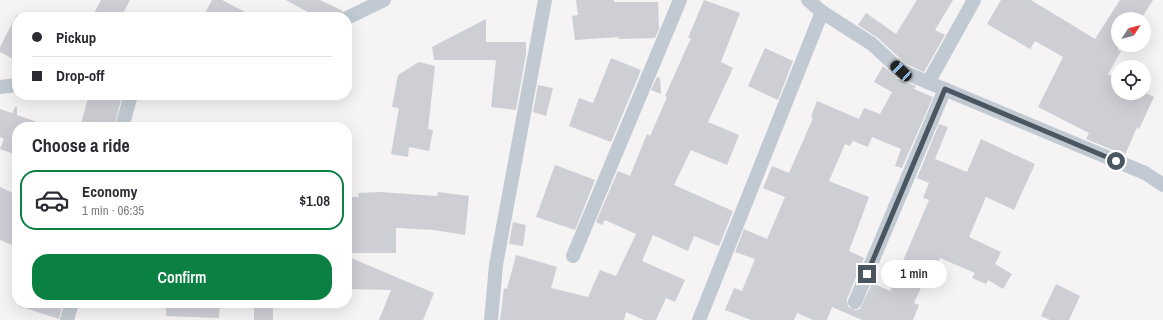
<!DOCTYPE html>
<meta charset="utf-8">
<style>
:root{--surface:#fff;--page:#f2f2f3;--text:#2b2b33;--muted:#7c7c81;--line:#e1e1e2;--accent:#0b8043}
body{margin:0;font-family:"Archivo Narrow",sans-serif;background:var(--page);color:var(--text);height:100vh;display:flex;flex-direction:column;font-size:15px;white-space:nowrap}
*{box-sizing:border-box;margin:0}
p{font-size:13px;color:var(--muted)}
.icon{flex:none;width:22px;height:22px;fill:none;stroke:currentColor;stroke-width:2;stroke-linecap:round;stroke-linejoin:round}
.map{position:relative;flex:1;overflow:hidden}
.sheet{position:absolute;left:12px;top:122px;width:340px;height:186px;display:flex;flex-direction:column;background:var(--surface);border-radius:16px;box-shadow:0 4px 16px #0002}
.sheet>*{flex:none}
.banner{position:absolute;left:12px;top:12px;width:340px;height:88px;border-radius:16px;box-shadow:0 4px 16px #0002;display:grid;align-content:center;height:88px;padding:0 20px;background:var(--surface)}
.needle{width:26px;rotate:54deg}
.buttons{position:absolute;left:1111px;top:12px;display:grid;gap:8px}
.buttons a{display:grid;place-items:center;width:40px;height:40px;border-radius:50%;background:var(--surface);box-shadow:0 4px 16px #0002;font-size:20px}
.end{position:absolute;width:18px;height:18px;margin:-9px;border:5px solid #4a5661;background:#fff;box-shadow:0 0 0 2px #fff}
.from{border-radius:50%}
.bubble{position:absolute;height:28px;border-radius:14px;background:var(--surface);box-shadow:0 4px 16px #0002;font-size:13px;font-weight:600;line-height:28px;text-align:center}
.car{position:absolute;width:12px;height:24px;margin:-12px -6px;border-radius:5px;box-shadow:0 0 3px 1px #0007;background:linear-gradient(#222 24%,#8ab4d8 0 40%,#222 0 76%,#8ab4d8 0 86%,#222 0)}
.banner b{display:flex;align-items:center;gap:14px;height:38px;font-size:15px}
.banner b+b{border-top:1px solid var(--line)}
.banner i{width:10px;height:10px;background:var(--text)}
ul{padding:0;list-style:none}
li{display:flex;align-items:center;gap:12px;height:60px;margin:0 8px 6px;padding:0 12px;border:2px solid var(--line);border-radius:16px}
li div{flex:1}
li b{display:block;font-size:15px}
li em{font-style:normal;font-weight:600}
li.on{border-color:var(--accent)}
li>.icon{width:36px;height:36px;stroke-width:1.5}
h2{padding:0 20px;font-size:18px;line-height:48px}
.button{display:flex;gap:8px;margin-top:auto;padding:8px 20px}
.button a{flex:1;height:46px;border-radius:16px;background:var(--accent);color:#fff;font-size:16px;font-weight:600;line-height:46px;text-align:center}
.map>svg:first-child{display:block}
</style>
<div class="map">
<svg width="1163" height="320" viewBox="0 0 1163 320">
<rect width="100%" height="100%" fill="#f5f3f3"/>
<!-- building -->
<g fill="#cdcfd5">
<path d="M 101,0 L 130,0 L 121,17 L 92,17 Z"/>
<path d="M 212,0 L 222,0 L 255,17 L 203,17 Z"/>
<path d="M 286,0 L 320,0 L 343,11 L 339,17 L 317,17 Z"/>
<path d="M 576,0 L 614,0 L 614,2 L 658,2 L 659,29 L 655,38 L 619,39 L 619,37 L 575,40 L 572,16 L 578,15 Z"/>
<path d="M 704,0 L 740,13 L 721,62 L 733,68 L 708,122 L 739,135 L 727,165 L 691,150 L 674,185 L 733,211 L 719,246 L 694,236 L 688,251 L 653,235 L 642,261 L 685,280 L 675,302 L 666,298 L 656,320 L 644,320 L 626,312 L 624,320 L 500,320 L 504,288 L 507,289 L 516,255 L 557,267 L 551,288 L 588,297 L 600,270 L 616,276 L 636,234 L 605,220 L 602,225 L 596,222 L 618,171 L 630,176 L 647,134 L 650,136 L 667,97 L 665,96 L 691,38 L 688,38 Z"/>
<path d="M 917,0 L 953,0 L 935,30 L 945,35 L 924,72 L 906,64 L 878,38 L 858,25 L 866,13 L 896,34 Z"/>
<path d="M 1001,0 L 1031,0 L 1095,39 L 1120,0 L 1153,0 L 1141,19 L 1118,19 L 1118,50 L 1121,51 L 1108,74 L 1118,79 L 1118,93 L 1144,92 L 1154,97 L 1139,129 L 1137,127 L 1125,155 L 1086,139 L 1089,133 L 1038,107 L 1063,57 L 1035,41 L 1030,49 L 987,24 Z"/>
<path d="M 17,14 L 17,61 L 0,52 L 0,47 Z"/>
<path d="M 486,19 L 486,42 L 526,42 L 526,54 L 516,110 L 491,107 L 496,60 L 434,60 L 432,47 Z"/>
<path d="M 765,48 L 793,61 L 778,100 L 748,86 Z"/>
<path d="M 611,58 L 641,70 L 611,142 L 569,126 L 579,98 L 593,103 Z"/>
<path d="M 419,62 L 435,66 L 428,129 L 433,130 L 429,151 L 409,147 L 408,157 L 391,154 L 399,108 L 392,107 L 398,75 Z"/>
<path d="M 883,66 L 897,79 L 916,86 L 914,89 L 933,97 L 902,168 L 895,166 L 901,149 L 872,137 L 868,147 L 853,141 L 850,146 L 845,144 L 829,181 L 869,197 L 849,251 L 864,258 L 847,299 L 848,307 L 856,310 L 860,309 L 872,283 L 890,291 L 929,200 L 923,198 L 929,183 L 917,178 L 939,124 L 948,127 L 935,159 L 967,172 L 981,139 L 1035,164 L 1014,210 L 986,197 L 969,237 L 1001,252 L 995,264 L 1012,274 L 1003,289 L 988,280 L 986,284 L 972,278 L 975,273 L 940,258 L 933,275 L 928,272 L 914,303 L 919,305 L 913,320 L 862,320 L 832,307 L 827,320 L 813,320 L 797,313 L 794,320 L 751,320 L 725,310 L 734,288 L 742,291 L 755,259 L 735,252 L 744,229 L 767,239 L 785,197 L 763,188 L 772,166 L 789,173 L 813,118 L 811,117 L 817,101 L 859,119 L 864,108 L 880,114 L 892,92 L 874,82 Z"/>
<path d="M 657,77 L 660,78 L 661,94 L 651,90 Z"/>
<path d="M 538,85 L 553,88 L 546,116 L 533,112 Z"/>
<path d="M 89,95 L 103,95 L 121,100 L 114,127 L 80,127 Z"/>
<path d="M 15,107 L 17,107 L 17,115 L 46,125 L 46,127 L 17,127 L 17,155 L 0,149 L 4,139 L 0,137 L 0,109 L 12,113 Z"/>
<path d="M 555,165 L 595,180 L 575,230 L 536,217 Z"/>
<path d="M 0,187 L 17,195 L 17,247 L 0,240 Z"/>
<path d="M 380,192 L 437,196 L 438,192 L 469,196 L 465,235 L 434,230 L 396,228 L 396,253 L 351,253 L 351,231 L 347,231 L 347,197 L 359,197 L 358,193 Z"/>
<path d="M 513,222 L 526,225 L 523,246 L 509,244 Z"/>
<path d="M 351,258 L 434,293 L 423,320 L 379,320 L 391,290 L 347,289 L 347,267 L 351,267 Z"/>
<path d="M 1056,284 L 1080,296 L 1069,320 L 1050,320 L 1041,316 Z"/>
<path d="M 19,303 L 63,303 L 59,319 L 19,306 Z"/>
<path d="M 166,303 L 220,303 L 219,318 L 166,316 Z"/>
<rect x="254" y="303" width="19" height="17"/>
</g>
<g fill="none" stroke-linecap="round" stroke-linejoin="round">
<!-- minor -->
<g stroke="#c1cad2" stroke-width="14">
<path d="M 808,0 L 822,12 L 872,44 L 901,71 L 1145,173 L 1163,185"/>
<path d="M 347,18 L 384,0"/>
<path d="M 929,81 L 974,0"/>
<path d="M 0,87 L 17,85"/>
<path d="M 122,127 L 131,95"/>
<path d="M 573,256 L 680,0"/>
<path d="M 855,302 L 945,89"/>
<path d="M 67,320 L 72,303"/>
<path d="M 491,320 L 496,265 L 545,0"/>
<path d="M 699,320 L 822,12"/>
</g>
</g>
<g fill="none" stroke-linecap="round" stroke-linejoin="round">
<!-- route -->
<path stroke="#4a5661" stroke-width="5" d="M 867,274 L 945,89 L 1116,161"/>
</g>
</svg>
<div class="buttons">
<a><svg class="needle" viewBox="-14 -14 28 28"><path d="M0-13l5 13h-10z" fill="#e53935"/><path d="M0 13l5-13h-10z" fill="#7c7c81"/></svg></a>
<a><svg class="icon" aria-label="locate" viewBox="0 0 24 24"><circle cx="12" cy="12" r="6"/><path d="M12 2v4M12 18v4M2 12h4M18 12h4"/></svg></a>
</div>
<i class="end from" style="left:1116px;top:161px"></i>
<i class="end" style="left:867px;top:274px"></i>
<div class="bubble" style="left:881px;top:260px;width:66px">1 min</div>
<i class="car" style="left:901px;top:71px;rotate:313deg"></i>
<div class="banner">
<b><i class="from"></i>Pickup</b>
<b><i></i>Drop-off</b>
</div>
<section class="sheet">
<h2>Choose a ride</h2>
<ul>
<li class="on"><svg class="icon" aria-label="car" viewBox="0 0 24 24"><path d="M5 17H2v-5l4-1 3-4h7l3 4 3 1v5h-3M9 17h6M6 11h13"/><circle cx="7" cy="17" r="2"/><circle cx="17" cy="17" r="2"/></svg><div><b>Economy</b><p>1 min · 06:35</p></div><em>$1.08</em></li>
</ul>
<div class="button"><a>Confirm</a></div>
</section>
</div>
